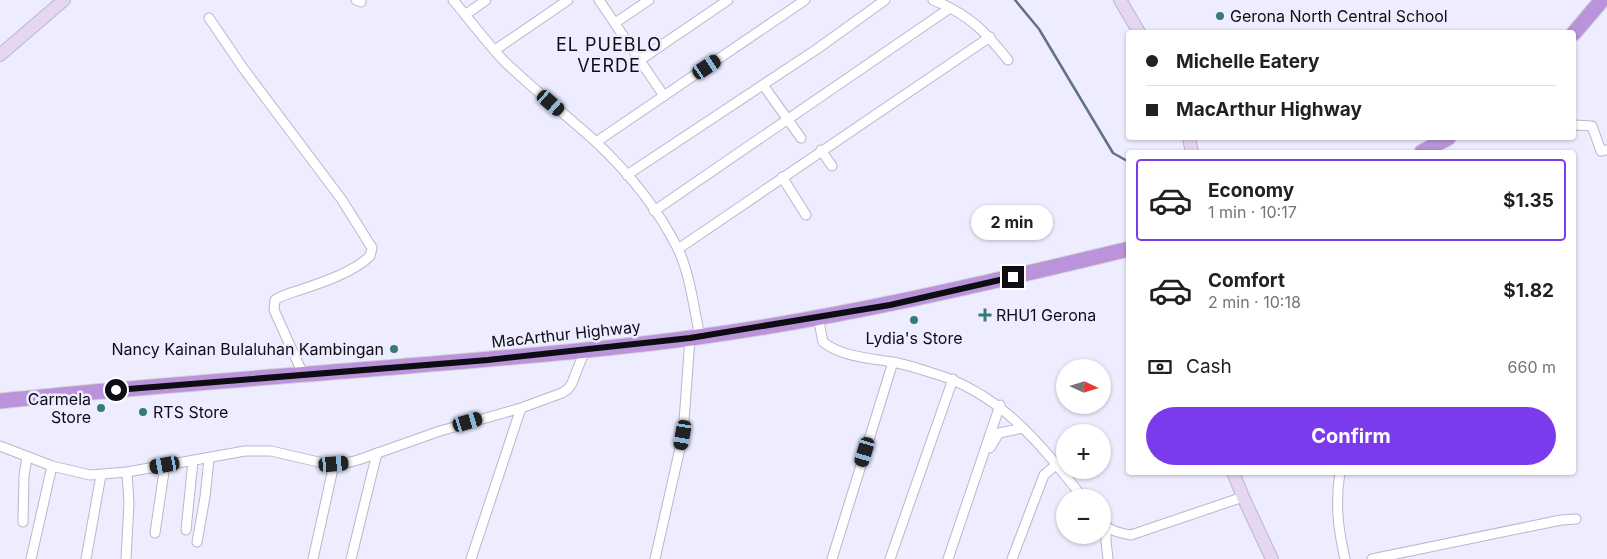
<!DOCTYPE html>
<meta charset="utf-8">
<style>
:root{--surface:#fff;--page:#f2f2f2;--text:#202124;--muted:#757577;--line:#e0e0e0;--accent:#7c3aed}
body{margin:0;font-family:Inter,sans-serif;background:var(--page);color:var(--text);height:100vh;display:flex;flex-direction:column;font-size:19px;white-space:nowrap}
*{box-sizing:border-box;margin:0}
p{font-size:16px;color:var(--muted)}
.icon{flex:none;width:28px;height:28px;fill:none;stroke:currentColor;stroke-width:2;stroke-linecap:round;stroke-linejoin:round}
.map{position:relative;flex:1;overflow:hidden}
.sheet{position:absolute;left:1126px;top:150px;width:450px;height:325px;display:flex;flex-direction:column;background:var(--surface);border-radius:5px;box-shadow:0 1px 4px #0004}
.sheet>*{flex:none}
.hud{position:absolute;left:1126px;top:30px;width:450px;height:110px;border-radius:5px;box-shadow:0 1px 4px #0004;display:grid;align-content:center;height:110px;padding:0 20px;background:var(--surface)}
.needle{width:32px;rotate:94deg}
.buttons{position:absolute;left:1056px;top:359px;display:grid;gap:10px}
.buttons a{display:grid;place-items:center;width:55px;height:55px;border-radius:50%;background:var(--surface);box-shadow:0 1px 4px #0004;font-size:25px}
.end{position:absolute;width:22px;height:22px;margin:-11px;border:6px solid #0e0d14;background:#fff;box-shadow:0 0 0 2px #fff}
.from{border-radius:50%}
.bubble{position:absolute;height:35px;border-radius:18px;background:var(--surface);box-shadow:0 1px 4px #0004;font-size:16px;font-weight:700;line-height:35px;text-align:center}
.car{position:absolute;width:15px;height:30px;margin:-15px -8px;border-radius:6px;box-shadow:0 0 4px 1px #0007;background:linear-gradient(#222 24%,#8ab4d8 0 40%,#222 0 76%,#8ab4d8 0 86%,#222 0)}
.hud b{display:flex;align-items:center;gap:18px;height:48px;font-size:19px}
.hud b+b{border-top:1px solid var(--line)}
.hud i{width:12px;height:12px;background:var(--text)}
ul{padding:9px 0 0;list-style:none}
li{display:flex;align-items:center;gap:15px;height:82px;margin:0 10px 8px;padding:0 10px;border:2px solid transparent;border-radius:5px}
li div{flex:1}
li b{display:block;font-size:19px}
li em{font-style:normal;font-weight:700}
li.active{border-color:var(--accent)}
li>.icon{width:45px;height:45px;stroke-width:1.5}
.pay{display:flex;align-items:center;gap:12px;height:55px;padding:0 20px;font-size:19px}
.pay p{margin-inline-start:auto}
.action{display:flex;gap:10px;margin-top:auto;padding:10px 20px}
.action a{flex:1;height:58px;border-radius:30px;background:var(--accent);color:#fff;font-size:20px;font-weight:700;line-height:58px;text-align:center}
.map>svg:first-child{display:block}
</style>
<div class="map">
<svg width="1607" height="559" viewBox="0 0 1607 559">
<rect width="100%" height="100%" fill="#eeedff"/>
<g fill="none" stroke-linecap="round" stroke-linejoin="round">
<!-- stream -->
<path stroke="#607285" stroke-width="2.5" d="M 1015,0 L 1039,29 L 1113,153 L 1129,162"/>
<defs>
<g id="minor">
<path d="M 356,0 L 361,2"/>
<path d="M 453,0 C 470,20 486,42 504,61 C 533,89 565,114 595,141 C 627,171 658,209 678,249 C 690,274 694,309 700,337"/>
<path d="M 599,0 L 664,96"/>
<path d="M 933,0 C 968,14 984,30 1008,60"/>
<path d="M 465,15 L 486,0"/>
<path d="M 209,18 L 243,68 L 342,200 L 372,248 L 370,256 C 354,272 321,283 300,290 C 291,293 282,295 275,300 L 274,310 L 303,374"/>
<path d="M 615,23 L 649,0"/>
<path d="M 495,50 L 568,0"/>
<path d="M 640,60 L 728,0"/>
<path d="M 763,85 L 801,138"/>
<path d="M 1574,125 L 1592,126 L 1601,151 L 1607,150"/>
<path d="M 596,142 L 805,0"/>
<path d="M 821,150 L 832,166"/>
<path d="M 627,175 L 817,49 L 885,0"/>
<path d="M 782,177 L 806,215"/>
<path d="M 654,211 L 950,8"/>
<path d="M 678,249 L 990,37"/>
<path d="M 818,317 L 823,342 C 842,357 869,358 892,362 C 904,364 917,368 929,372 C 999,391 1040,443 1083,498"/>
<path d="M 0,446 L 52,466 L 90,475 L 127,472 L 245,451 L 271,451 L 323,463 L 346,463 L 358,460 L 440,431 L 521,408 L 562,393 L 568,389 L 572,383 L 585,350"/>
<path d="M 990,448 L 999,433 L 1023,428"/>
<path d="M 1340,472 C 1335,504 1338,528 1345,559"/>
<path d="M 23,522 L 24,476 L 27,457"/>
<path d="M 1102,522 C 1109,531 1120,533 1131,535 L 1243,497"/>
<path d="M 1106,527 L 1106,541 L 1108,559"/>
<path d="M 186,530 L 193,461"/>
<path d="M 155,533 L 165,465"/>
<path d="M 197,542 L 205,497 L 209,459"/>
<path d="M 31,559 L 52,466"/>
<path d="M 86,559 L 101,475"/>
<path d="M 126,559 L 129,503 L 127,472"/>
<path d="M 313,559 L 334,464"/>
<path d="M 351,559 L 377,453"/>
<path d="M 471,559 L 521,408"/>
<path d="M 655,559 L 683,435 L 690,338"/>
<path d="M 832,559 L 893,362"/>
<path d="M 890,559 L 953,379"/>
<path d="M 948,559 L 1000,405"/>
<path d="M 1012,559 L 1044,475 L 1057,464"/>
<path d="M 1372,559 L 1561,520 L 1576,519"/>
</g>
<g id="secondary">
<path d="M 1120,0 L 1139,32"/>
<path d="M 0,55 L 64,0"/>
<path d="M 1189,138 L 1192,152"/>
<path d="M 1233,472 L 1243,497 L 1272,559"/>
</g>
<g id="trunk">
<path d="M 1574,33 L 1602,0"/>
<path d="M 1422,152 L 1448,138"/>
<path d="M 0,401 C 124,388 247,379 371,369 C 478,360 585,352 691,338 C 839,318 984,284 1129,249"/>
</g>
</defs>
<!-- minor casing -->
<use href="#minor" stroke="#b8b7cc" stroke-width="11"/>
<!-- secondary casing -->
<use href="#secondary" stroke="#b8b7cc" stroke-width="14"/>
<!-- trunk casing -->
<use href="#trunk" stroke="#d4d3d5" stroke-width="17"/>
<!-- minor -->
<use href="#minor" stroke="#fff" stroke-width="9"/>
<!-- secondary -->
<use href="#secondary" stroke="#e5d6f2" stroke-width="12"/>
<!-- trunk -->
<use href="#trunk" stroke="#ba93db" stroke-width="15"/>
</g>
<g fill="none" stroke-linecap="round" stroke-linejoin="round">
<!-- route -->
<path stroke="#0e0d14" stroke-width="6" d="M 116,390 L 488,360 L 690,338 L 890,305 L 1013,277"/>
</g>
<!-- markers -->
<g fill="#357c75" stroke="#eeedff" stroke-width="2">
<circle cx="1220" cy="16" r="5"/>
<path d="M982.5 307.5h5v5h5v5h-5v5h-5v-5h-5v-5h5z"/>
<circle cx="914" cy="320" r="5"/>
<circle cx="394" cy="349" r="5"/>
<circle cx="101" cy="408" r="5"/>
<circle cx="143" cy="412" r="5"/>
</g>
<g text-anchor="middle" stroke-width="5" stroke-linejoin="round" paint-order="stroke">
<!-- poi labels -->
<g font-size="16" fill="#0e0d14" stroke="#eeedff" text-anchor="start">
<text x="1230" y="22">Gerona North Central School</text>
<text x="996" y="321">RHU1 Gerona</text>
<text x="914" y="344" text-anchor="middle">Lydia's Store</text>
<text x="384" y="355" text-anchor="end">Nancy Kainan Bulaluhan Kambingan</text>
<text x="91" y="405" text-anchor="end">Carmela<tspan x="91" dy="18">Store</tspan></text>
<text x="153" y="418">RTS Store</text>
</g>
<!-- street labels -->
<g font-size="16" fill="#0e0d14" stroke="#eeedff">
<text transform="translate(566 334) rotate(-6)" y="6">MacArthur Highway</text>
</g>
<!-- neighbourhood labels -->
<g font-size="18" letter-spacing="1" fill="#0e0d14" stroke="#eeedff">
<text x="609" y="51">EL PUEBLO<tspan x="609" dy="21">VERDE</tspan></text>
</g>
</g>
</svg>
<div class="buttons">
<a><svg class="needle" viewBox="-14 -14 28 28"><path d="M0-13l5 13h-10z" fill="#e53935"/><path d="M0 13l5-13h-10z" fill="#757577"/></svg></a>
<a>+</a>
<a>−</a>
</div>
<i class="end from" style="left:116px;top:390px"></i>
<i class="end" style="left:1013px;top:277px"></i>
<div class="bubble" style="left:971px;top:205px;width:82px">2 min</div>
<i class="car" style="left:707px;top:67px;rotate:56deg"></i>
<i class="car" style="left:551px;top:103px;rotate:131deg"></i>
<i class="car" style="left:468px;top:422px;rotate:73deg"></i>
<i class="car" style="left:683px;top:435px;rotate:190deg"></i>
<i class="car" style="left:865px;top:452px;rotate:197deg"></i>
<i class="car" style="left:334px;top:464px;rotate:85deg"></i>
<i class="car" style="left:165px;top:465px;rotate:260deg"></i>
<div class="hud">
<b><i class="from"></i>Michelle Eatery</b>
<b><i></i>MacArthur Highway</b>
</div>
<section class="sheet">
<ul>
<li class="active"><svg class="icon" aria-label="car" viewBox="0 0 24 24"><path d="M5 17H2v-5l4-1 3-4h7l3 4 3 1v5h-3M9 17h6M6 11h13"/><circle cx="7" cy="17" r="2"/><circle cx="17" cy="17" r="2"/></svg><div><b>Economy</b><p>1 min · 10:17</p></div><em>$1.35</em></li>
<li><svg class="icon" aria-label="car" viewBox="0 0 24 24"><path d="M5 17H2v-5l4-1 3-4h7l3 4 3 1v5h-3M9 17h6M6 11h13"/><circle cx="7" cy="17" r="2"/><circle cx="17" cy="17" r="2"/></svg><div><b>Comfort</b><p>2 min · 10:18</p></div><em>$1.82</em></li>
</ul>
<div class="pay"><svg class="icon" aria-label="cash" viewBox="0 0 24 24"><path d="M3 7h18v10H3z"/><circle cx="12" cy="12" r="2"/></svg>Cash<p>660 m</p></div>
<div class="action"><a>Confirm</a></div>
</section>
</div>
